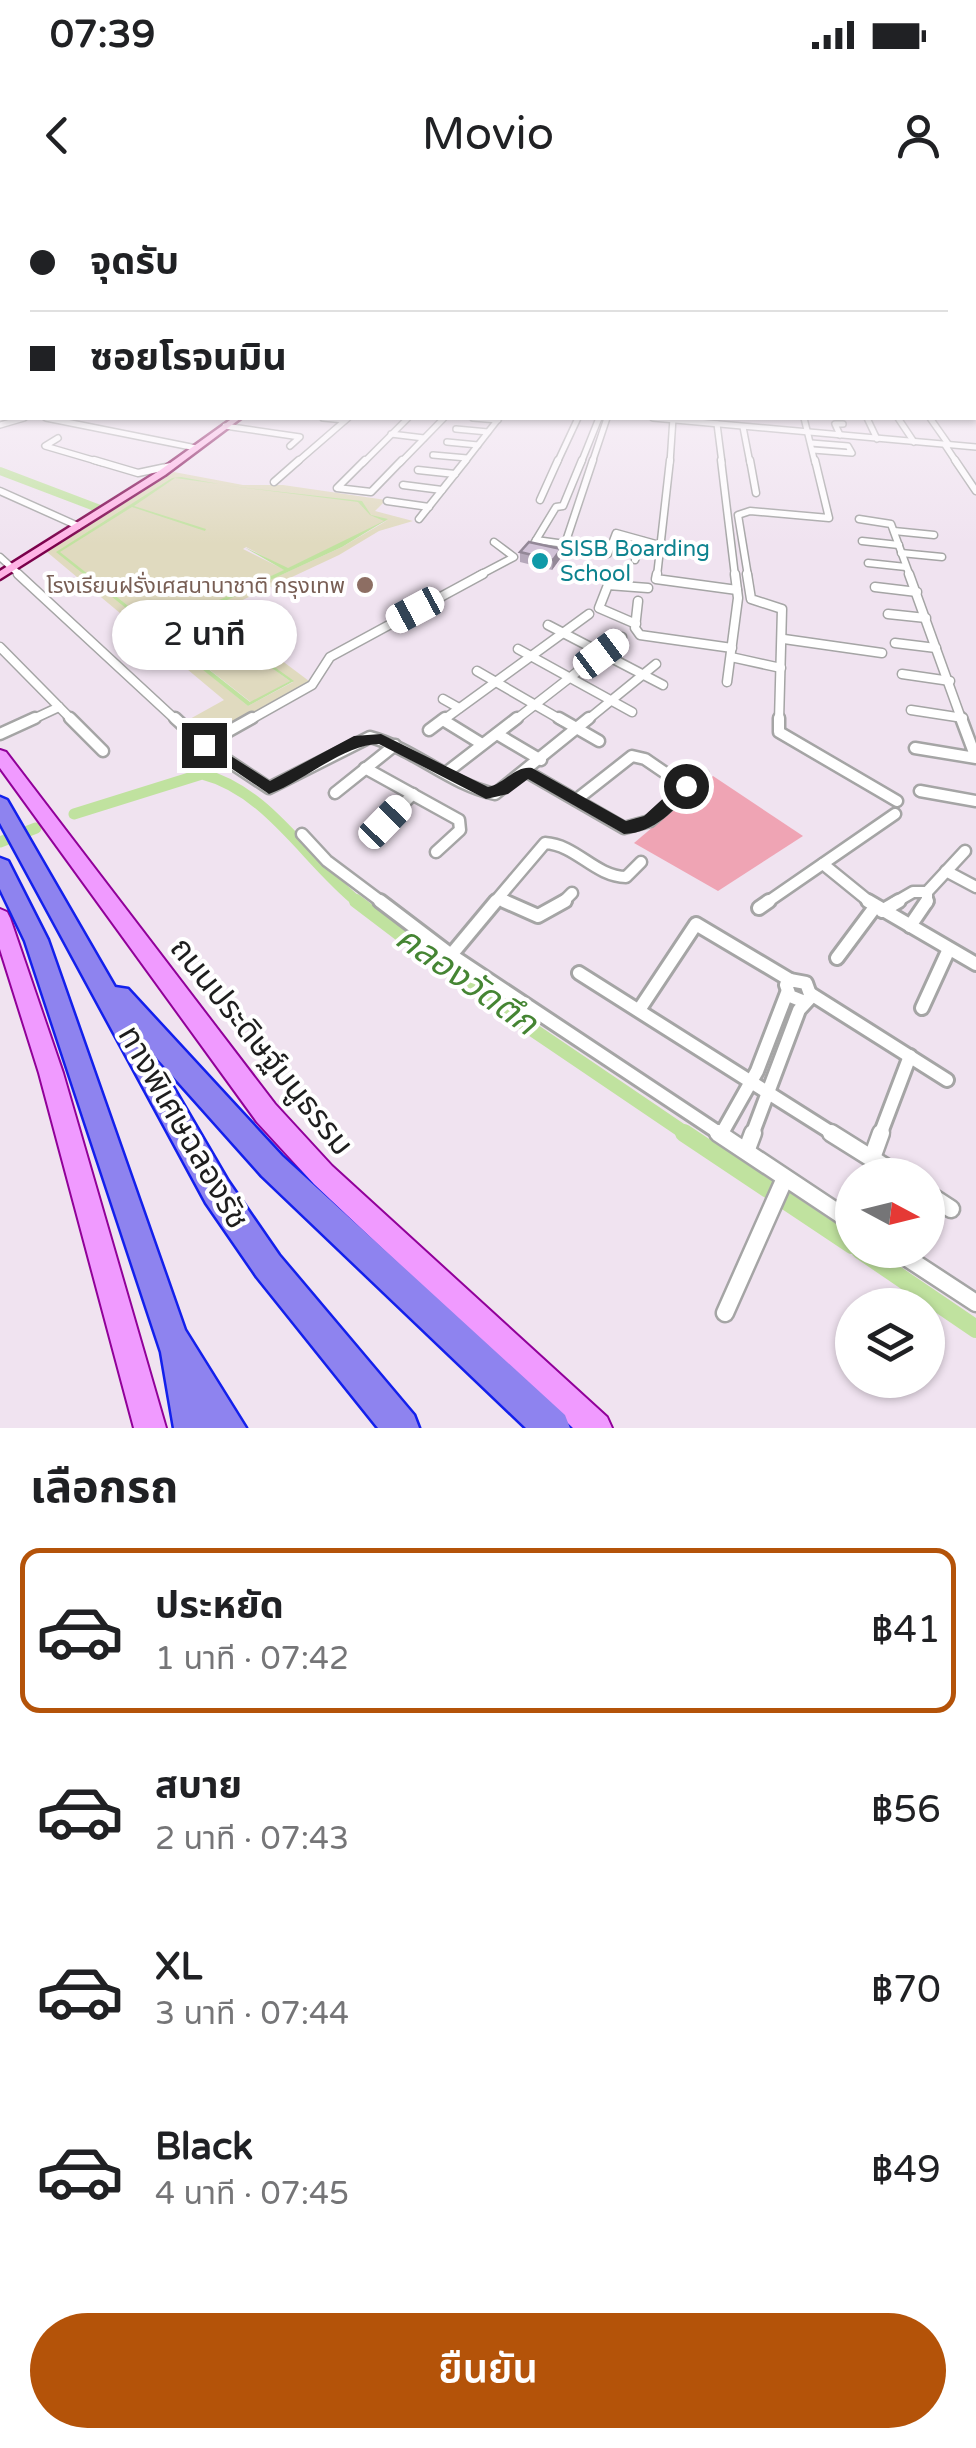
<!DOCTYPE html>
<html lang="th">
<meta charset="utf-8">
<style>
:root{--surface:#fff;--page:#f2f2f2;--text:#202124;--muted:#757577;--line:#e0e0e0;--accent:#b45309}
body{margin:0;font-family:"Varela Round","Noto Sans Thai",sans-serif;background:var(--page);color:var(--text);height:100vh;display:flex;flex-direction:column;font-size:38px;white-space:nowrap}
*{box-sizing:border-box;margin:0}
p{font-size:32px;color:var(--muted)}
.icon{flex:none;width:55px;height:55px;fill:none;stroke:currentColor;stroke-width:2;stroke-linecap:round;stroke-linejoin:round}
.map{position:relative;height:1228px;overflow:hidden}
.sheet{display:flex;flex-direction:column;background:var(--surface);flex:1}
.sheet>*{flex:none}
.hud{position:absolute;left:0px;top:0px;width:978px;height:220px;box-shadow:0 2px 8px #0004;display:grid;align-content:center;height:220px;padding:0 30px;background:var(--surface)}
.needle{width:65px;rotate:97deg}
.fabs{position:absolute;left:835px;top:958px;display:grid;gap:20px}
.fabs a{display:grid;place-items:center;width:110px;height:110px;border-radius:50%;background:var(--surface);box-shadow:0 2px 8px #0004;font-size:50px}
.end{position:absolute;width:45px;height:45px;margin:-22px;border:12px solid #1e1e1e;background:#fff;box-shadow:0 0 0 5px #fff}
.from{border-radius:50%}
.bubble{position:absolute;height:70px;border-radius:35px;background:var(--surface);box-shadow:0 2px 8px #0004;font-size:32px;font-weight:600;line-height:70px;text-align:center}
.car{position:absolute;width:30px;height:60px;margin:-30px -15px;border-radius:12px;box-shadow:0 0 8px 2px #0007;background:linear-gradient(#fff 24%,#345 0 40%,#fff 0 76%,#345 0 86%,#fff 0)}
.hud b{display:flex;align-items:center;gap:35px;height:95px;font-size:38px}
.hud b+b{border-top:2px solid var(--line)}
.hud i{width:25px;height:25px;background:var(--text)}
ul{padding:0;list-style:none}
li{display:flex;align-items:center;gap:30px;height:165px;margin:0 20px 15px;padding:0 10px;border:5px solid transparent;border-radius:20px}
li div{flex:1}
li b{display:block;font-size:38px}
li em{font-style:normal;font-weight:600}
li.selected{border-color:var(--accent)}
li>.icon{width:90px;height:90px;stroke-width:1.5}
h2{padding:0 30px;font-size:45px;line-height:120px}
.primary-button{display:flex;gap:20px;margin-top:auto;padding:20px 30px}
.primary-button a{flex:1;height:115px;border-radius:60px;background:var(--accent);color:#fff;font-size:40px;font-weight:600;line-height:115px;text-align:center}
.status{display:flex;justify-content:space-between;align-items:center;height:70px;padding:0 50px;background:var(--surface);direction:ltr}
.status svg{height:28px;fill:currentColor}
header{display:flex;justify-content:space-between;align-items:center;height:130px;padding:0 30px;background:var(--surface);font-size:45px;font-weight:600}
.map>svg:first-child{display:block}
</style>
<div class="status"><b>07:39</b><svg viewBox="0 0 49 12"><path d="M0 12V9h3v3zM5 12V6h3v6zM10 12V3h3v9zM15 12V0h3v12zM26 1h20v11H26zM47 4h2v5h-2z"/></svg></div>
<header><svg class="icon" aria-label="back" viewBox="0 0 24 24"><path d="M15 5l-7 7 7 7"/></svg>Movio<svg class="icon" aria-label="person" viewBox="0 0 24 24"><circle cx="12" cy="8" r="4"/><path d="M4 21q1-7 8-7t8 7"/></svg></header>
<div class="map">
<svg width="976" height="1228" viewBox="0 0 976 1228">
<rect width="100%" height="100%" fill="#f0e3f0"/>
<!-- grass -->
<path fill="#efa4b4" d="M 713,576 L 803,636 L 718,691 L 634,643 Z"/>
<!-- wetland -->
<path fill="#e0dabf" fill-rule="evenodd" d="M 174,272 L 243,285 L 283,285 L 386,300 L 375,311 L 413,321 L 379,331 L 339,355 L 217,412 L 309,481 L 209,537 L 188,520 L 224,500 L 47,352 ZM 388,320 L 342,347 L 198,413 L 293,482 L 248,506 L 72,362 L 252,503 L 290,481 L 194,412 L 285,370 L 243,349 L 246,347 L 287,369 Z"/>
<!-- water -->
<path fill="#c0e29f" d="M 181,277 L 219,284 L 175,278 L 134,306 L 206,329 L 205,331 L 132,307 L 60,352 L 250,502 L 290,481 L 193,412 L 284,370 L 244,347 L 288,368 L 384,321 L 370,315 L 358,302 L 222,285 L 362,301 L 371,315 L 388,319 L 342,347 L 199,413 L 294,481 L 248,506 L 56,352 L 172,278 Z"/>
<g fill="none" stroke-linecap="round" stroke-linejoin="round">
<!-- canal-far3 -->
<path stroke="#c0e29f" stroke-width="8" d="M 0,271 L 100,309"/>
<!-- canal-far2 -->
<g stroke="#c0e29f" stroke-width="11">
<path d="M 74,614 L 202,574 C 269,591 307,662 359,703"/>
<path d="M 0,642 L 36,628"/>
</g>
<!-- canal-far1 -->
<path stroke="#c0e29f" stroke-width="14" d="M 356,701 L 468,786 L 688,935"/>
<!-- canal -->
<g stroke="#c0e29f" stroke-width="18">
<path d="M 684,933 L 852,1045"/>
<path d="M 860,1050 L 976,1129"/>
</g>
<defs>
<g id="street-far5">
<path d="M 46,218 L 196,248"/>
<path d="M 323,218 L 345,220"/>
<path d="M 473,218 L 498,220"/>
<path d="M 653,218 L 976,247"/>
<path d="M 804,218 L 815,263"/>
<path d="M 867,218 L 877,239"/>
<path d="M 898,218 L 914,242"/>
<path d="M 930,218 L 949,245"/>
<path d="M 717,224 L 722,263"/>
<path d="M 0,225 L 24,218"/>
<path d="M 225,226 L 300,237 L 290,246"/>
<path d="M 743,227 L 750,263"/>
<path d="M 456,229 L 488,232"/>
<path d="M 391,234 L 424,238"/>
<path d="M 840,235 L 835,224 L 843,224"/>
<path d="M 58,238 L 45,246 L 103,263"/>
<path d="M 447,242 L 478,245"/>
<path d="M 811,243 L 848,246 L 852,253 L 813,250"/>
<path d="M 945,245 L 957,263"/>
<path d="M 433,255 L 467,258"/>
<path d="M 296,263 L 348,218"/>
<path d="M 363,263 L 408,218"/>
<path d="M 400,263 L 444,218"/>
<path d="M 464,263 L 499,218"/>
<path d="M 557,263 L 578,218"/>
<path d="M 581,263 L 599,218"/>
<path d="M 592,263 L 607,218"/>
<path d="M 670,263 L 673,218"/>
</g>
<g id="street-far4">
<path d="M 94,260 L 138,273 L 171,266"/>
<path d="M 365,260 L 337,288 L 371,292 L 402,260"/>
<path d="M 721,260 L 735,376"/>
<path d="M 750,260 L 756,293"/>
<path d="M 955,260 L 976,291"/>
<path d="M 418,270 L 455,274"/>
<path d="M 274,282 L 299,260"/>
<path d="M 403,285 L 442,290"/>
<path d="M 0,291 L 78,326"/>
<path d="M 540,300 L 558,260"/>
<path d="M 387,301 L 429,307"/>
<path d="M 419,319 L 466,260"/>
<path d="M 859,319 L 891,324 L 910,376"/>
<path d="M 894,331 L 934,335"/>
<path d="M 536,340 L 565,344"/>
<path d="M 862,341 L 899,345"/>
<path d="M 533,345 L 556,307 L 563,306 L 582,260"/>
<path d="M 563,350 L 593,260"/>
<path d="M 901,353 L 942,357"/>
<path d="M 608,354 L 616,333 L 663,346"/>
<path d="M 0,357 L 21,376"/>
<path d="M 635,360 L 643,341"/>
<path d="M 868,363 L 906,367"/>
<path d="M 478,376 L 514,357 L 494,342"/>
<path d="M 657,376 L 670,260"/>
<path d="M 748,376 L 738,315 L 750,311 L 829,318 L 815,260"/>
</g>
<g id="street-far3">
<path d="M 18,374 L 177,521"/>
<path d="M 657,374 L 656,379 L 737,390"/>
<path d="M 747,374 L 751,399 L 782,409 L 779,521"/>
<path d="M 909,374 L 962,521"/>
<path d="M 875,387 L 917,392"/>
<path d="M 638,401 L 635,428 L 640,435 L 732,448"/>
<path d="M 888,414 L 926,418"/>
<path d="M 636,424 L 599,408 L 608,385 L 648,388"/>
<path d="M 548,425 L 663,485"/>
<path d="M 784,439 L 882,453"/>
<path d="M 895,443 L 936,448"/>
<path d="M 0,447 L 73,521"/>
<path d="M 518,449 L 632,512"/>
<path d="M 731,457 L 781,468"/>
<path d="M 477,471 L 563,521"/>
<path d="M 902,474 L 950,481"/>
<path d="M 727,482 L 738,398 L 735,374"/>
<path d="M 443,499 L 459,508"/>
<path d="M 911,510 L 963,518"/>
<path d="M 29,521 L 59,507"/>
<path d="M 248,521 L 312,485 L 330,457 L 483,374"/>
<path d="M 442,521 L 589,414"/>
<path d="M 514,521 L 622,437"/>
<path d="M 586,521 L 656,464"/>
</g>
<g id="street-far2">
<path d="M 70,518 L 103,551"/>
<path d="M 175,518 L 204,545 L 269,588 L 370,537 C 415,549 449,584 495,594 L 589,518"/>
<path d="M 559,518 L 599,541"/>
<path d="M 779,518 L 779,532 L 897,601"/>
<path d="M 443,520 L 482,544"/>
<path d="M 429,530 L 445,518"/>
<path d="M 0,534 L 35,518"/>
<path d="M 497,534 L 541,560"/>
<path d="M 204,545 L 252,518"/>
<path d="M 915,548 L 976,558 L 961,518"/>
<path d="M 365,568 L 459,620 L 460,630 L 436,652"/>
<path d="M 447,572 L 517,518"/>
<path d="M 527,572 L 624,628 L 650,621 L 703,575"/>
<path d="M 920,591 L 976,601"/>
<path d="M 335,593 L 395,545"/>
<path d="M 576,600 L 632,556 L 645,559 L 686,587"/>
<path d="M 385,622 L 413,594"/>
<path d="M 302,634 L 327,661 L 383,703"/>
<path d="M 823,664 L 871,703"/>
<path d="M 946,671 L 976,687"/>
<path d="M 499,698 L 508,703"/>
<path d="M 494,703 L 545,643 C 577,645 594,676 626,677 L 641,662"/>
<path d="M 562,703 L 572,693"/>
<path d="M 766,703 L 895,614"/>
<path d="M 894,703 L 913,692 L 927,692"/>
<path d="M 927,703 L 927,692 L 965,651"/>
</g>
<g id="street-far1">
<path d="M 380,701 L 451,755 L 722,935"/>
<path d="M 504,701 L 538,716 L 565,701"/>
<path d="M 868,701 L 976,764"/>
<path d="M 759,708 L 769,701"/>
<path d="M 882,711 L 899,701"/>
<path d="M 910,726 L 927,701"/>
<path d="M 451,755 L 496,701"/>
<path d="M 837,758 L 875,707"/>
<path d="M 579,773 L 835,935"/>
<path d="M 811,794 L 947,880"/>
<path d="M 922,808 L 949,749"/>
<path d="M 639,810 L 696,724 L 790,780"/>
<path d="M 722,933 L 757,871 L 787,793"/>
<path d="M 752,935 L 799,810 L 811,797 L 806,783 L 790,780 L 786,785 L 790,796 L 805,802"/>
<path d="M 880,935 L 910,856"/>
</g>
<g id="street">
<path d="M 718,933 L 852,1022"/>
<path d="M 831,933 L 898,975"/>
<path d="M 747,949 L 753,933"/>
<path d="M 872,958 L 881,933"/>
<path d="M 928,994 L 951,1009"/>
<path d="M 895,1050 L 976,1103"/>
<path d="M 725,1113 L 785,978"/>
</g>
<path id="secondary" d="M 233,218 L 241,218 L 165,275 L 0,379 L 0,371 L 159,271 Z"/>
<g id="primary">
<path d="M 0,550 L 6,552 L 275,904 L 332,966 L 607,1217 L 612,1228 L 573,1228 L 314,984 L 257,922 L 0,568 Z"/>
<path d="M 0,709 L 7,712 L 10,718 L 63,873 L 166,1228 L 134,1228 L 39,873 L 0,749 Z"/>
</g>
<g id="highway">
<path d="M 0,597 L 7,600 L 115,787 L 128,789 L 282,956 L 565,1215 L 570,1228 L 526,1228 L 262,976 L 155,856 L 228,981 L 279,1055 L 414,1215 L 419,1228 L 378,1228 L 257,1077 L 206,1003 L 0,623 Z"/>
<path d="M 0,658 L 8,661 L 48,740 L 185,1130 L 246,1228 L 174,1228 L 161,1152 L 25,741 L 0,689 Z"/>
</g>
</defs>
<!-- street-far5 casing -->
<use href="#street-far5" stroke="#a5a5a5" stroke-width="8"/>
<!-- street-far4 casing -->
<use href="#street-far4" stroke="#a5a5a5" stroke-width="9"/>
<!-- street-far3 casing -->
<use href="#street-far3" stroke="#a5a5a5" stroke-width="11"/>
<!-- street-far2 casing -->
<use href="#street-far2" stroke="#a5a5a5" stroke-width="15"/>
<!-- street-far1 casing -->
<use href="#street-far1" stroke="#a5a5a5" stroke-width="18"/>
<!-- street casing -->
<use href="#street" stroke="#a5a5a5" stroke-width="21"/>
<!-- secondary casing -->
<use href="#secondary" stroke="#7b004b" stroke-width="5"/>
<!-- primary casing -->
<use href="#primary" stroke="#910099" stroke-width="4"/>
<!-- highway casing -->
<use href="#highway" stroke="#1320ec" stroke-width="5"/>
<!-- street-far5 -->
<use href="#street-far5" stroke="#fff" stroke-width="5"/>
<!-- street-far4 -->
<use href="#street-far4" stroke="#fff" stroke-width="6"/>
<!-- street-far3 -->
<use href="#street-far3" stroke="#fff" stroke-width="8"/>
<!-- street-far2 -->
<use href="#street-far2" stroke="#fff" stroke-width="10"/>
<!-- street-far1 -->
<use href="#street-far1" stroke="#fff" stroke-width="12"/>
<!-- street -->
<use href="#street" stroke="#fff" stroke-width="16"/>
<!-- secondary -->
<use href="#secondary" fill="#ffb3e6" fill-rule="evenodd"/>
<!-- primary -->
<use href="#primary" fill="#f09aff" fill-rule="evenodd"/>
<!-- highway -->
<use href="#highway" fill="#8e83ef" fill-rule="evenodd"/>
</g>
<!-- wall -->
<path fill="#b5a8ba" d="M 520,352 L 560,359 L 552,370 L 520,362 Z"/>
<!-- shaded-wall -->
<path fill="#938897" d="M 561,349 L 560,359 L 552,370 L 553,360 Z"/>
<!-- building -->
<path fill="#d2c3d8" stroke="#938897" stroke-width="2.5" d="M 529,342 L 561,349 L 553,360 L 520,352 Z"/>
<!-- sky -->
<linearGradient id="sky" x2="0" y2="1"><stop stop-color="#98c6cb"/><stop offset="0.5" stop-color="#f8f2f8"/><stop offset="1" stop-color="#f8f2f8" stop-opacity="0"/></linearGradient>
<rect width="976" height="344" fill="url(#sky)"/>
<!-- route -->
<path fill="#1e1e1e" d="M 381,534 L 488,587 C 504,584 516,565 532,568 L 626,621 L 644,616 L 681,582 L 694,586 C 676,610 654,633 624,634 L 528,579 L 508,594 L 486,599 L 379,544 C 342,545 305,581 269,594 L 197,545 L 209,542 L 270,581 L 354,536 Z"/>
<!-- markers -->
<circle fill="#0f9aa8" stroke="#fff" stroke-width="4" cx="540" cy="361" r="10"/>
<circle fill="#8d6e63" stroke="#fff" stroke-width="4" cx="365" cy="385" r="10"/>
<g text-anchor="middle" stroke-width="8" stroke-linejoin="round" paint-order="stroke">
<!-- far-culture labels -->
<g font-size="22" fill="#0d838f" stroke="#fff" text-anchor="start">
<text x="560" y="356">SISB Boarding<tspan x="560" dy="25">School</tspan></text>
</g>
<!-- far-education labels -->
<g font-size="22" fill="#785e54" stroke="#fff" text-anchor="end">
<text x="345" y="393">โรงเรียนฝรั่งเศสนานาชาติ กรุงเทพ</text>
</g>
<!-- near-street labels -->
<g font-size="32" fill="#1e1e1e" stroke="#fff">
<text transform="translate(262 846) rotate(51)" y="11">ถนนประดิษฐ์มนูธรรม</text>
<text transform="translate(184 927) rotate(60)" y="11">ทางพิเศษฉลองรัช</text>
</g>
<!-- near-water labels -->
<g font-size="35" font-style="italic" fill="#458533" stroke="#fff">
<text transform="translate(467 780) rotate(35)" y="12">คลองวัดตึก</text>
</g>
</g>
</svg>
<div class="fabs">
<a><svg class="needle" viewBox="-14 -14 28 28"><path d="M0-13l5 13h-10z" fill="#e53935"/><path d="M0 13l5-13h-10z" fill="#757577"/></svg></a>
<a><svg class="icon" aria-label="layers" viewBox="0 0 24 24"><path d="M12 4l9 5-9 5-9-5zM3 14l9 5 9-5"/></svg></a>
</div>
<i class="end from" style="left:686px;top:586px"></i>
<i class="end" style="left:204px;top:545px"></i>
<div class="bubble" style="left:112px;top:400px;width:185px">2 นาที</div>
<i class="car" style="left:415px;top:410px;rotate:242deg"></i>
<i class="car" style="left:601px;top:454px;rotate:53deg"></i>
<i class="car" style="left:385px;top:622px;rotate:44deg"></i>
<div class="hud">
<b><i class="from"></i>จุดรับ</b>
<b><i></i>ซอยโรจนมิน</b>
</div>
</div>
<section class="sheet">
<h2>เลือกรถ</h2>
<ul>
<li class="selected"><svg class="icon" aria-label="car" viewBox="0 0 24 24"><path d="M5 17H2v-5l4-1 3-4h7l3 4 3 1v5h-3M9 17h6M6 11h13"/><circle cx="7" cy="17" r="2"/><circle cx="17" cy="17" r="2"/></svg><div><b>ประหยัด</b><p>1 นาที · 07:42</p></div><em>฿41</em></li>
<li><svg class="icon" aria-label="car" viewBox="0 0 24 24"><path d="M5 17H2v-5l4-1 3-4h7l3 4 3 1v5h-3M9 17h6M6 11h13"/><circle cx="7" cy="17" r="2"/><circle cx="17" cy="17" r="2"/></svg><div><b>สบาย</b><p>2 นาที · 07:43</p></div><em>฿56</em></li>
<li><svg class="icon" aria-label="car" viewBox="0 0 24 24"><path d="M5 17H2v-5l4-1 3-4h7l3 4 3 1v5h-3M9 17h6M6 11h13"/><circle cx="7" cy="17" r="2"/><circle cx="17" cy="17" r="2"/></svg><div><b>XL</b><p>3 นาที · 07:44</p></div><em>฿70</em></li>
<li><svg class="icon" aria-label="car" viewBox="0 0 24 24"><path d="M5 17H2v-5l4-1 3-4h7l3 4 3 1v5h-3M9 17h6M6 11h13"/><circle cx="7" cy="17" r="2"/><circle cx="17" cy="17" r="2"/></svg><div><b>Black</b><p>4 นาที · 07:45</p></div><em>฿49</em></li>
</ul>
<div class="primary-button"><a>ยืนยัน</a></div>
</section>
